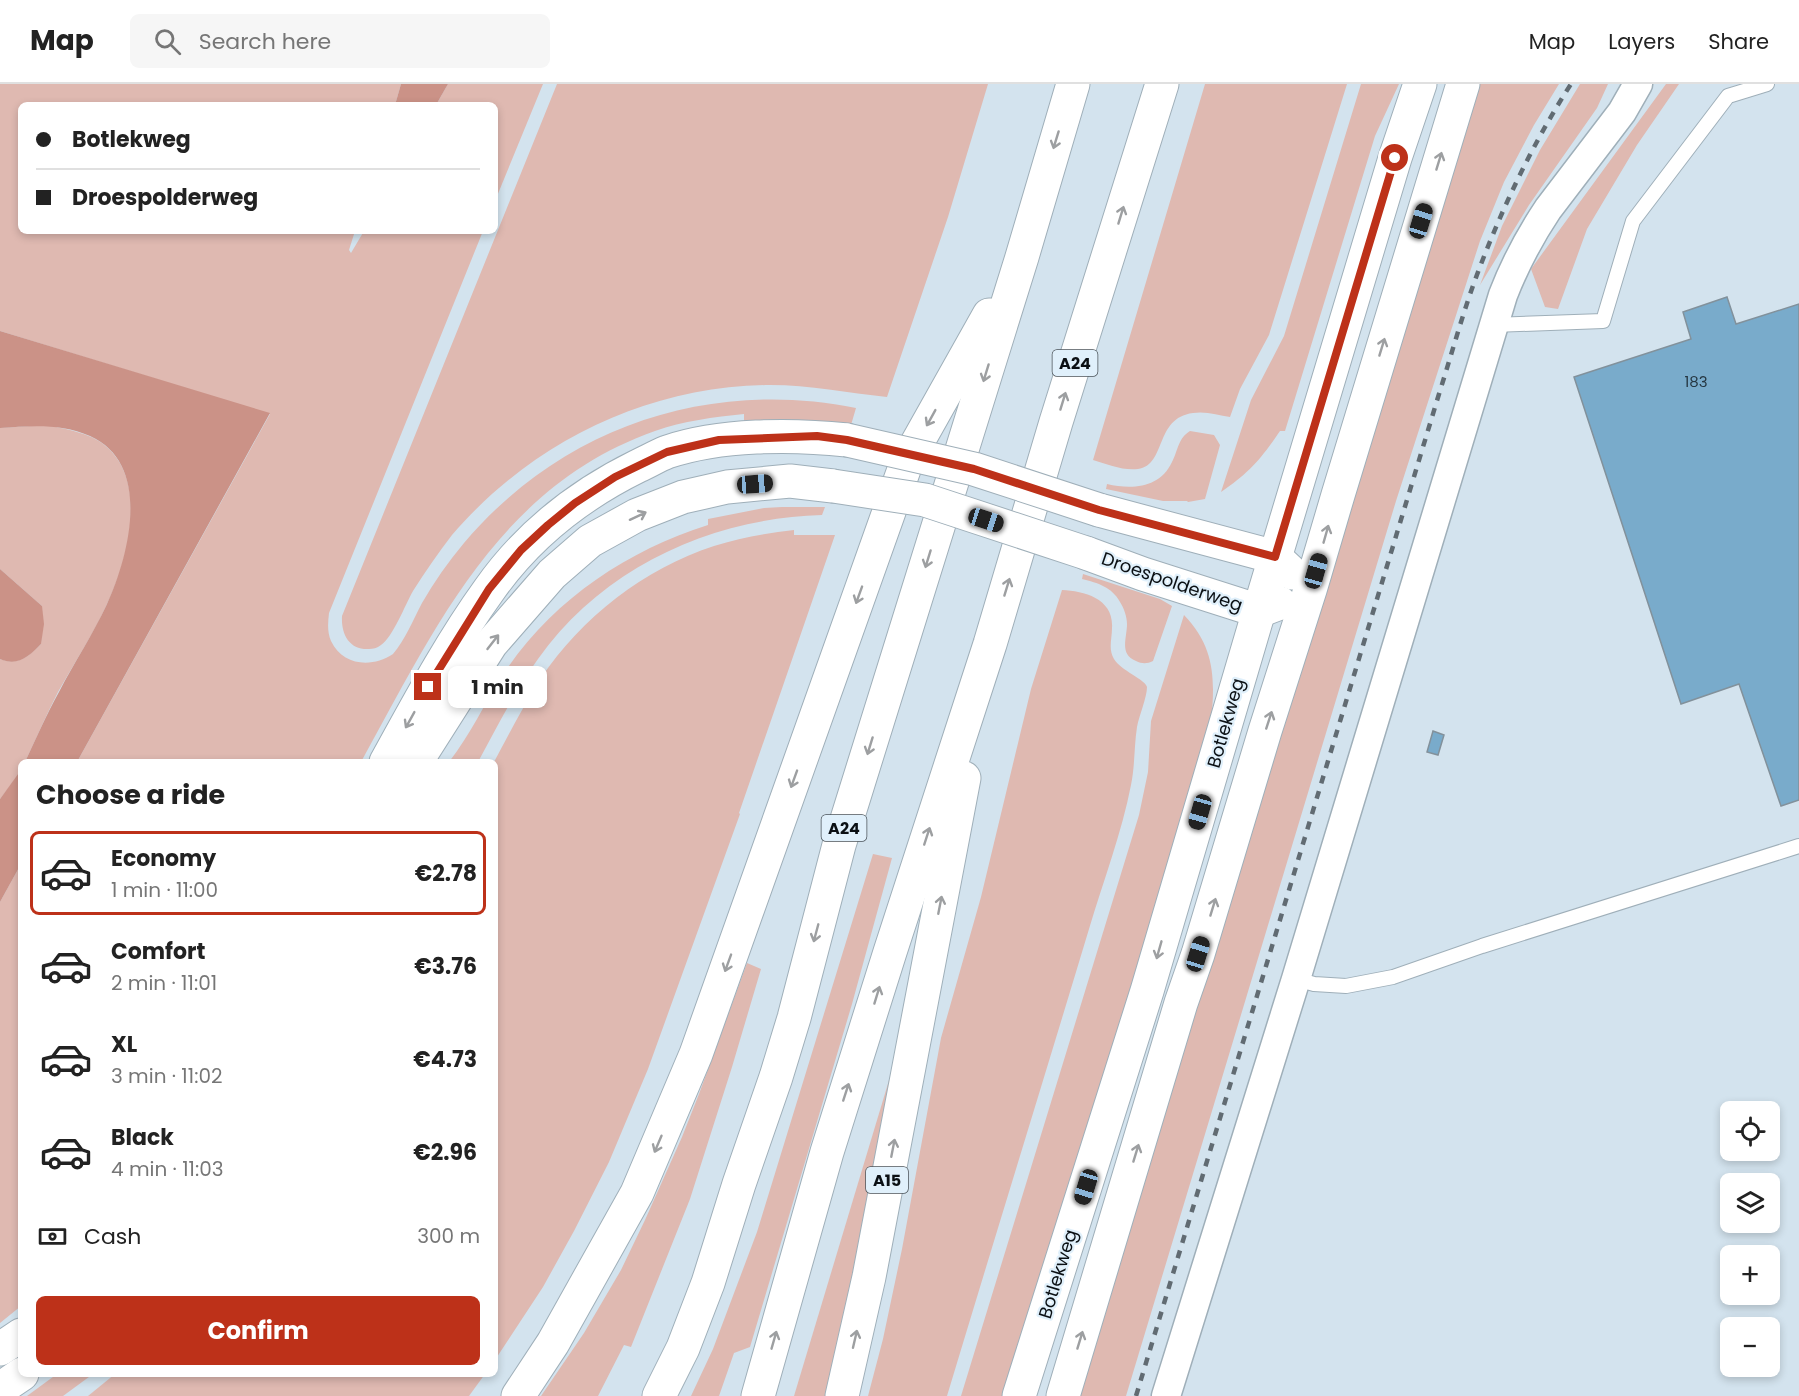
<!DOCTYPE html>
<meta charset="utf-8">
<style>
:root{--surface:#fff;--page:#f6f6f6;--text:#222;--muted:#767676;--line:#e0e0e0;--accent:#bd3119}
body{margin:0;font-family:Poppins,sans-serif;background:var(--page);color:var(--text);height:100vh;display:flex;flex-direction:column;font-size:22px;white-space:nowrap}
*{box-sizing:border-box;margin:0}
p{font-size:20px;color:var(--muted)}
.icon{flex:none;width:33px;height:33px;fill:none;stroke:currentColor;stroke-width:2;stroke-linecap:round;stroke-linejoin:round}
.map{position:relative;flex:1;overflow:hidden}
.side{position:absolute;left:18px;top:675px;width:480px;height:618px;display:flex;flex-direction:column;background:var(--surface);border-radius:9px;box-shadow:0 3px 9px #0003}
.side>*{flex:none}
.guide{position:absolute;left:18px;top:18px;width:480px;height:132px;border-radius:9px;box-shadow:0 3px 9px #0003;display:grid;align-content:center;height:132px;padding:0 18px;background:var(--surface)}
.controls{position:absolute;left:1720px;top:1017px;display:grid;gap:12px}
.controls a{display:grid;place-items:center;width:60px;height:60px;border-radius:9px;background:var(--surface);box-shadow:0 3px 9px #0003;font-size:30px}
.end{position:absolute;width:27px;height:27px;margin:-14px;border:8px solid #bd3119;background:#fff;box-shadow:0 0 0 3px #fff}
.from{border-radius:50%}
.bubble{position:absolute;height:42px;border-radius:9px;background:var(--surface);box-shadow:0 3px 9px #0003;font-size:20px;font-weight:700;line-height:42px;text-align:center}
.car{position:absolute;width:18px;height:36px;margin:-18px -9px;border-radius:8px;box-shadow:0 0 4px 2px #0007;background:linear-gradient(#222 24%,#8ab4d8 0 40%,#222 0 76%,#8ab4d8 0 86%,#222 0)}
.guide b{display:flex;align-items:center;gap:21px;height:57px;font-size:22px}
.guide b+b{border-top:2px solid var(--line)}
.guide i{width:15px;height:15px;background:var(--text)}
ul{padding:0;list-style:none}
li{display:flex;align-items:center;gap:18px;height:84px;margin:0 12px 9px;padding:0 6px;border:3px solid transparent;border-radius:9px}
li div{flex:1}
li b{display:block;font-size:22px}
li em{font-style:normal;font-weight:700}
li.selected{border-color:var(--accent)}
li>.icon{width:54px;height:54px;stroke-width:1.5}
h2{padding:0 18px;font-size:27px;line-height:72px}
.pay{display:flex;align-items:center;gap:15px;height:66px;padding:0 18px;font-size:22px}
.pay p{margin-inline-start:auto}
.primary-button{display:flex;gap:12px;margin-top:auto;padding:12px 18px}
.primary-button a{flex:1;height:69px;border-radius:9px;background:var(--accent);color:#fff;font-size:24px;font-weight:700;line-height:69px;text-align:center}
header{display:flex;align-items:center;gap:36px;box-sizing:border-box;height:84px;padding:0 30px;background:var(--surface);border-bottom:2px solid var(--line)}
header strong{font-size:28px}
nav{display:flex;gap:33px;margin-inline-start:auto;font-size:21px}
.search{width:420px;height:54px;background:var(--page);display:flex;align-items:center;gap:15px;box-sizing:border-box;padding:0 21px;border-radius:9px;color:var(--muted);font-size:22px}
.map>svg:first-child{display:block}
</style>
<header>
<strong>Map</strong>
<div class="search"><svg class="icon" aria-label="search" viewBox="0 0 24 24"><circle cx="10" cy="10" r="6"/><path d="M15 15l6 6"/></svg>Search here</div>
<nav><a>Map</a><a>Layers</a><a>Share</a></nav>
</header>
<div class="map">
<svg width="1799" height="1312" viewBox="0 0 1799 1312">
<rect width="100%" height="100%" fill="#d3e3ee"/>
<!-- green -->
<g fill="#dfb9b1">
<path d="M 0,0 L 401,0 L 395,21 L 21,21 L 21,147 L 355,147 L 349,166 L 351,169 L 364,147 L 483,147 L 329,529 C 328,538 327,548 331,557 C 343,582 372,584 393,570 C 405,556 413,536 422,519 C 434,498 448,478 464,459 C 561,344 708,294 856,324 L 851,341 L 744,339 L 744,330 C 714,333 683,337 655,347 C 499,402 435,544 361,678 L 77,678 L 270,330 L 0,247 Z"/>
<path d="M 448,0 L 543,0 L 495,117 L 495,21 L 436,21 Z"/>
<path d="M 557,0 L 988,0 L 948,133 L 887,313 C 848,309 810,301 770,301 C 647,302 532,358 452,451 C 438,469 425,488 413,507 C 405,521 393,553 381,561 C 377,564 373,565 369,565 C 349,566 341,550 342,532 Z"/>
<path d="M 1205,0 L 1347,0 L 1269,251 L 1240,305 L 1230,333 C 1218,331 1206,327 1193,329 C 1154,334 1167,381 1138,385 C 1123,387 1107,380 1093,376 Z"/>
<path d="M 1361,0 L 1399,0 L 1375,52 L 1285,347 L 1280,347 C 1261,375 1249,389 1221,408 L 1251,316 L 1284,252 Z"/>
<path d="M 1480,0 L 1559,0 L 1534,41 L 1504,98 L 1480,157 L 1396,417 L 1126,1312 L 1075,1312 L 1464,44 Z"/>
<path d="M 1580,0 L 1608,0 L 1597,24 L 1529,121 L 1480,201 L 1502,142 L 1540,66 Z"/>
<path d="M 1666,0 L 1679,0 L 1637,61 L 1587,145 L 1558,225 L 1545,223 L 1531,185 Z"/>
<path d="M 47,341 C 69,346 93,349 109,365 C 148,403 127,478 107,520 C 93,551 74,579 58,608 C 46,631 36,655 25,678 L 21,678 L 20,689 L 0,715 L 0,575 C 18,582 29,572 41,560 L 42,522 L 0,485 L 0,344 Z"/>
<path d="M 1190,347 L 1214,351 L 1220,361 L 1205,415 L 1188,418 L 1187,417 L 1163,417 L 1106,405 L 1107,400 C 1132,406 1160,404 1172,378 C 1178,367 1178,354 1190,347 Z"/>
<path d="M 782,423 L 825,423 L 822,431 C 712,434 603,483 538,575 C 515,607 497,643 478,678 L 449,678 C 471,650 485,618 504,589 C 553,516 626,467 708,441 L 708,435 L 764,424 Z"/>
<path d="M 794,446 L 794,451 L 835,451 L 739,729 L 740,730 L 648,985 L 609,1078 L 574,1147 L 543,1203 L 495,1276 L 495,678 L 494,678 C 509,650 524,621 541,594 C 582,533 644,485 714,462 C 740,454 767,449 794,446 Z"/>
<path d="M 1083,490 L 1160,515 L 1172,522 L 1153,577 C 1147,580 1142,580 1136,577 C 1119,570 1127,554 1127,540 C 1127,533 1124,524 1120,518 C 1112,503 1098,499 1082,495 Z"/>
<path d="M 1062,506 C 1085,507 1114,515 1112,544 C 1112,555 1108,565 1114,575 C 1120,586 1146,596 1147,603 C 1147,613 1139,632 1137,643 C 1134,662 1135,682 1131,701 C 1122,748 1103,798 1089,845 C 1042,1001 994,1156 947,1312 L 868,1312 L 883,1255 L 902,1165 L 941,954 L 981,813 L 1031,605 Z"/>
<path d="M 1184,531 C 1216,564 1215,597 1211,639 L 1011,1312 L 961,1312 L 1139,731 L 1148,688 L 1151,637 Z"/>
<path d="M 873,770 L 892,774 L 852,920 L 750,1263 L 734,1269 L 719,1312 L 691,1312 L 713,1265 L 757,1148 Z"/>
<path d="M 21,780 L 21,1222 L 0,1239 L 0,818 Z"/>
<path d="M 747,879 L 761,885 L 732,983 L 690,1115 L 631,1263 L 624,1261 L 598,1312 L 541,1312 L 584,1249 L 621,1186 L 645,1136 L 682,1053 L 699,1010 Z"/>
<path d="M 899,963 L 900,964 L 828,1312 L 794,1312 Z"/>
<path d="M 57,1290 L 93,1290 L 63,1312 L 27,1312 Z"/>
<path d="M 115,1290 L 485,1290 L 469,1312 L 88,1312 Z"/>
</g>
<!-- forest -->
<g fill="#cb9287">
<path d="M 401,0 L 448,0 L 436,21 L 395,21 Z"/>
<path d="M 0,247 L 270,329 L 77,678 L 25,678 C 36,655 46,631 59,608 C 74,579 93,550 107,520 C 129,472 153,380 90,352 C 61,339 30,342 0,344 Z"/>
<path d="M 0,485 L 42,522 L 44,540 L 41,560 C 29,572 18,583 0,575 Z"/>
<path d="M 21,686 L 21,780 L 0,818 L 0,715 Z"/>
</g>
<!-- building -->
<g fill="#79abcb" stroke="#82919b" stroke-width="1.5">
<path d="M 1727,213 L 1736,240 L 1799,220 L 1799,716 L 1781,722 L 1739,600 L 1681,620 L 1574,293 L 1691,255 L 1683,228 Z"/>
<path d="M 1433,647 L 1444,651 L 1438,671 L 1427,668 Z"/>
</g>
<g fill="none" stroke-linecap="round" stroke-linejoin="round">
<defs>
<g id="lane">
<path d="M 1493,241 L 1603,237 L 1633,137 L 1728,12 L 1767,0"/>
<path d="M 1296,895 L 1314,900 L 1346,902 L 1393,893 L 1482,862 L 1799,762"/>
</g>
<path id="street" d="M 1166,1312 L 1296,895 L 1503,211 C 1515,180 1530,152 1548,125 L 1622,28 L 1638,0"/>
<g id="secondary">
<path d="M 1099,426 L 1275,473 L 1292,489"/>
<path d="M 1086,469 L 1143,490 L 1259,527 L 1280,519"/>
<path d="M 386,678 C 418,620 450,560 489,506 C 527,452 579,411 638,382 C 647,378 657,372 667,368 C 720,350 792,350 847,356"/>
<path d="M 416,678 L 491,560 L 552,490 L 590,457 L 637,431 L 683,413 L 727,403 L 790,397 L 833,402"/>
<path d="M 0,1265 L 21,1251"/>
<path d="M 0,1305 L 22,1290"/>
<path d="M 1019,1312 L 1147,907 L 1259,527 L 1395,74 L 1420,0"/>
<path d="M 1063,1312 L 1181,919 L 1198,870 L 1265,647 L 1310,506 L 1338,411 L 1463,0"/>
</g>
<g id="highway">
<path d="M 518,1312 L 553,1259 L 637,1109 L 696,970 L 907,377 L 989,231"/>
<path d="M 659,1312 L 683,1264 L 708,1199 L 739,1100 L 776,993 L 794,934 L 839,761 L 1022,173 L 1073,0"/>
<path d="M 758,1312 L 827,1068 L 890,868 L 990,560 L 1056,338 L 1162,0"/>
<path d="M 842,1312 L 869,1193 L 964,694"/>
</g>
</defs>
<!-- lane casing -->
<use href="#lane" stroke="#9fafb9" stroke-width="16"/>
<!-- street casing -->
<use href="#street" stroke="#9fafb9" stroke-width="31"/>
<!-- secondary casing -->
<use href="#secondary" stroke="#9fafb9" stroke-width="35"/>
<!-- highway casing -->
<use href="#highway" stroke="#9fafb9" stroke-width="35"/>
<!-- lane -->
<use href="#lane" stroke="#fff" stroke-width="14"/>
<!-- street -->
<use href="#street" stroke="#fff" stroke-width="28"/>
<!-- secondary -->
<use href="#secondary" stroke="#fff" stroke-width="33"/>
<!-- highway -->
<use href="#highway" stroke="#fff" stroke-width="33"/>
<!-- rail -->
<path stroke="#616b72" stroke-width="4.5" stroke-dasharray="8 8" stroke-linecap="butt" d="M 1136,1312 L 1439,310 C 1452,269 1463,228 1478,188 C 1503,122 1533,59 1571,0"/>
<defs>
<g id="secondary-bridge">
<path d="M 847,356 L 974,385 L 1099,426"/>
<path d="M 833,402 L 925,416 L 1086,469"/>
</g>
</defs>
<!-- secondary-bridge casing -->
<use href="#secondary-bridge" stroke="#9fafb9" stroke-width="35" stroke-linecap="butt"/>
<!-- secondary-bridge -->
<use href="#secondary-bridge" stroke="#fff" stroke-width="33"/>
</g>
<!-- one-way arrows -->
<defs><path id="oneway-shaft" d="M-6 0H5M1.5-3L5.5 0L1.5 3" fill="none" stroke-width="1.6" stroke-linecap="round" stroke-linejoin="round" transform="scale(1.5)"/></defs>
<g stroke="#9d9fa1">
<use href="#oneway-shaft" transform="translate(1056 56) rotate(107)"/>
<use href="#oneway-shaft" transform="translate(1439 77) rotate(-73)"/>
<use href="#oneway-shaft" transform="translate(1121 131) rotate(-73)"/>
<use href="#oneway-shaft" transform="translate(1382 263) rotate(-73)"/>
<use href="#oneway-shaft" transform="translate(986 289) rotate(107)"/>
<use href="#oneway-shaft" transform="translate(1063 317) rotate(-73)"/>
<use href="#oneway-shaft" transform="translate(931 334) rotate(119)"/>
<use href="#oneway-shaft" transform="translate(638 432) rotate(-25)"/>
<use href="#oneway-shaft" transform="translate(1326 450) rotate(-74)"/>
<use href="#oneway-shaft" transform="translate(928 475) rotate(107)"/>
<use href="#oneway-shaft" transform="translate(1007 503) rotate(-73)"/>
<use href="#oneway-shaft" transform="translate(859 511) rotate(110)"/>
<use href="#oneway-shaft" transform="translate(493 558) rotate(-52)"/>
<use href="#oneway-shaft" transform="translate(410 636) rotate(119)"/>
<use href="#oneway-shaft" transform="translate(1269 636) rotate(-72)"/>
<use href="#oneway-shaft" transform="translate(870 662) rotate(107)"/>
<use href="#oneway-shaft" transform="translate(794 695) rotate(110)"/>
<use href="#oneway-shaft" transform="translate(927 752) rotate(-72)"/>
<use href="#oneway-shaft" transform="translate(940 821) rotate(-79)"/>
<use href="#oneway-shaft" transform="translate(1213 823) rotate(-73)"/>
<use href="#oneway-shaft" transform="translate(816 849) rotate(105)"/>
<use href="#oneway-shaft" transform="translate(1159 866) rotate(106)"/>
<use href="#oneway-shaft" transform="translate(728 879) rotate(110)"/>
<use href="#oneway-shaft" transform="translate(877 911) rotate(-73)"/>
<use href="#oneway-shaft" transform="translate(846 1008) rotate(-72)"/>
<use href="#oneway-shaft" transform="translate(658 1060) rotate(113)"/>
<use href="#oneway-shaft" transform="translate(893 1064) rotate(-79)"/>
<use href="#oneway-shaft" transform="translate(1136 1069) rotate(-73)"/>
<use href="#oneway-shaft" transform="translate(855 1255) rotate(-77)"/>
<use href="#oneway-shaft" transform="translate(774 1256) rotate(-74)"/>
<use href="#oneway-shaft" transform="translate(1080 1256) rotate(-73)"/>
</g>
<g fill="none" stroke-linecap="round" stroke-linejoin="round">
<!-- route -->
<path stroke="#bd3119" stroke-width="8" d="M 428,603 L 489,505 L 521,466 L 548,441 L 575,419 L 615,393 L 667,368 L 719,356 L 817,352 L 847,356 L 974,385 L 1099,426 L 1275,473 L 1395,74"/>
</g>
<g text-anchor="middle" stroke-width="4.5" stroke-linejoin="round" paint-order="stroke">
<!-- number labels -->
<g font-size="15" fill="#263742">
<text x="1696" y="303">183</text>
</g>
<!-- shield labels -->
<g fill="#e0f0fb" stroke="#4b5359" stroke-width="1.5">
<rect x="1052.5" y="266" width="45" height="26" rx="4.5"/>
<rect x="821.5" y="731" width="45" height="26" rx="4.5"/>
<rect x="866" y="1083" width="42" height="26" rx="4.5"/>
</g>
<g font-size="16" font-weight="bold" fill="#0b1014">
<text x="1075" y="285">A24</text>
<text x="844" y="750">A24</text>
<text x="887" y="1102">A15</text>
</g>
<!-- street labels -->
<g font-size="18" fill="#0b1014" stroke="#e0f0fb">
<text transform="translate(1172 498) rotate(19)" y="6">Droespolderweg</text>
<text transform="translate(1226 639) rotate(-74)" y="6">Botlekweg</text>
<text transform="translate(1058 1190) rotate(-73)" y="6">Botlekweg</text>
</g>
</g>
</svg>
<div class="controls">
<a><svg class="icon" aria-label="locate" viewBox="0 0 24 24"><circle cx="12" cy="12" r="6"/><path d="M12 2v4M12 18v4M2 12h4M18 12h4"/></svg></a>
<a><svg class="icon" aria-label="layers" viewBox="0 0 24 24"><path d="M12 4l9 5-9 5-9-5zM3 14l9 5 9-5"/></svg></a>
<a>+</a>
<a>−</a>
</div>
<i class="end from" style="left:1395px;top:74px"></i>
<i class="end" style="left:428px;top:603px"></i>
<div class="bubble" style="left:448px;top:582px;width:99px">1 min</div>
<i class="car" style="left:1421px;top:137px;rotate:17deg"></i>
<i class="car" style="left:755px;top:400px;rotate:86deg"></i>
<i class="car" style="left:986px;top:436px;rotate:108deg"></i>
<i class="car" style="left:1316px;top:487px;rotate:16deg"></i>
<i class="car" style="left:1200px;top:728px;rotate:196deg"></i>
<i class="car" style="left:1198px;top:870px;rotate:17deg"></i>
<i class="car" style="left:1086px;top:1103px;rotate:197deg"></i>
<div class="guide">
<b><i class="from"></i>Botlekweg</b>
<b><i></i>Droespolderweg</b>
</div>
<section class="side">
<h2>Choose a ride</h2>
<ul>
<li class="selected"><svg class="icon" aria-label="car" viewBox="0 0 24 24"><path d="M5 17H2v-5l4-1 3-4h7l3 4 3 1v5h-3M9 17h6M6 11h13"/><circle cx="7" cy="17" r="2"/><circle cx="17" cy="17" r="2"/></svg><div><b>Economy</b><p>1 min · 11:00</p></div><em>€2.78</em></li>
<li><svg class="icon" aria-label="car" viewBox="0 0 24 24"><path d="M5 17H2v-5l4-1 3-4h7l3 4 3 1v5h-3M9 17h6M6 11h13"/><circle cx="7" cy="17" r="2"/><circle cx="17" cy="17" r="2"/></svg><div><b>Comfort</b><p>2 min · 11:01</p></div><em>€3.76</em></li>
<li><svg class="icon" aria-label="car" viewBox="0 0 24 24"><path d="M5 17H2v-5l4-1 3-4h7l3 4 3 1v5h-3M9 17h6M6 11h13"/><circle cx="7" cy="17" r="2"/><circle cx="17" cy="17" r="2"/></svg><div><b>XL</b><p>3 min · 11:02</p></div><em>€4.73</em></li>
<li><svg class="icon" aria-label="car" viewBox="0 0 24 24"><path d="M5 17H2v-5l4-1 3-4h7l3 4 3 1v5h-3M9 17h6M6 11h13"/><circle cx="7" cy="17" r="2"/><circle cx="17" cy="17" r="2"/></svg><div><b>Black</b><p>4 min · 11:03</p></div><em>€2.96</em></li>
</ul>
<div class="pay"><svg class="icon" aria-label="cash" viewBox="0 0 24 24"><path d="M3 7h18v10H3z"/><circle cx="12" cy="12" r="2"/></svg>Cash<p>300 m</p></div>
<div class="primary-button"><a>Confirm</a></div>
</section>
</div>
